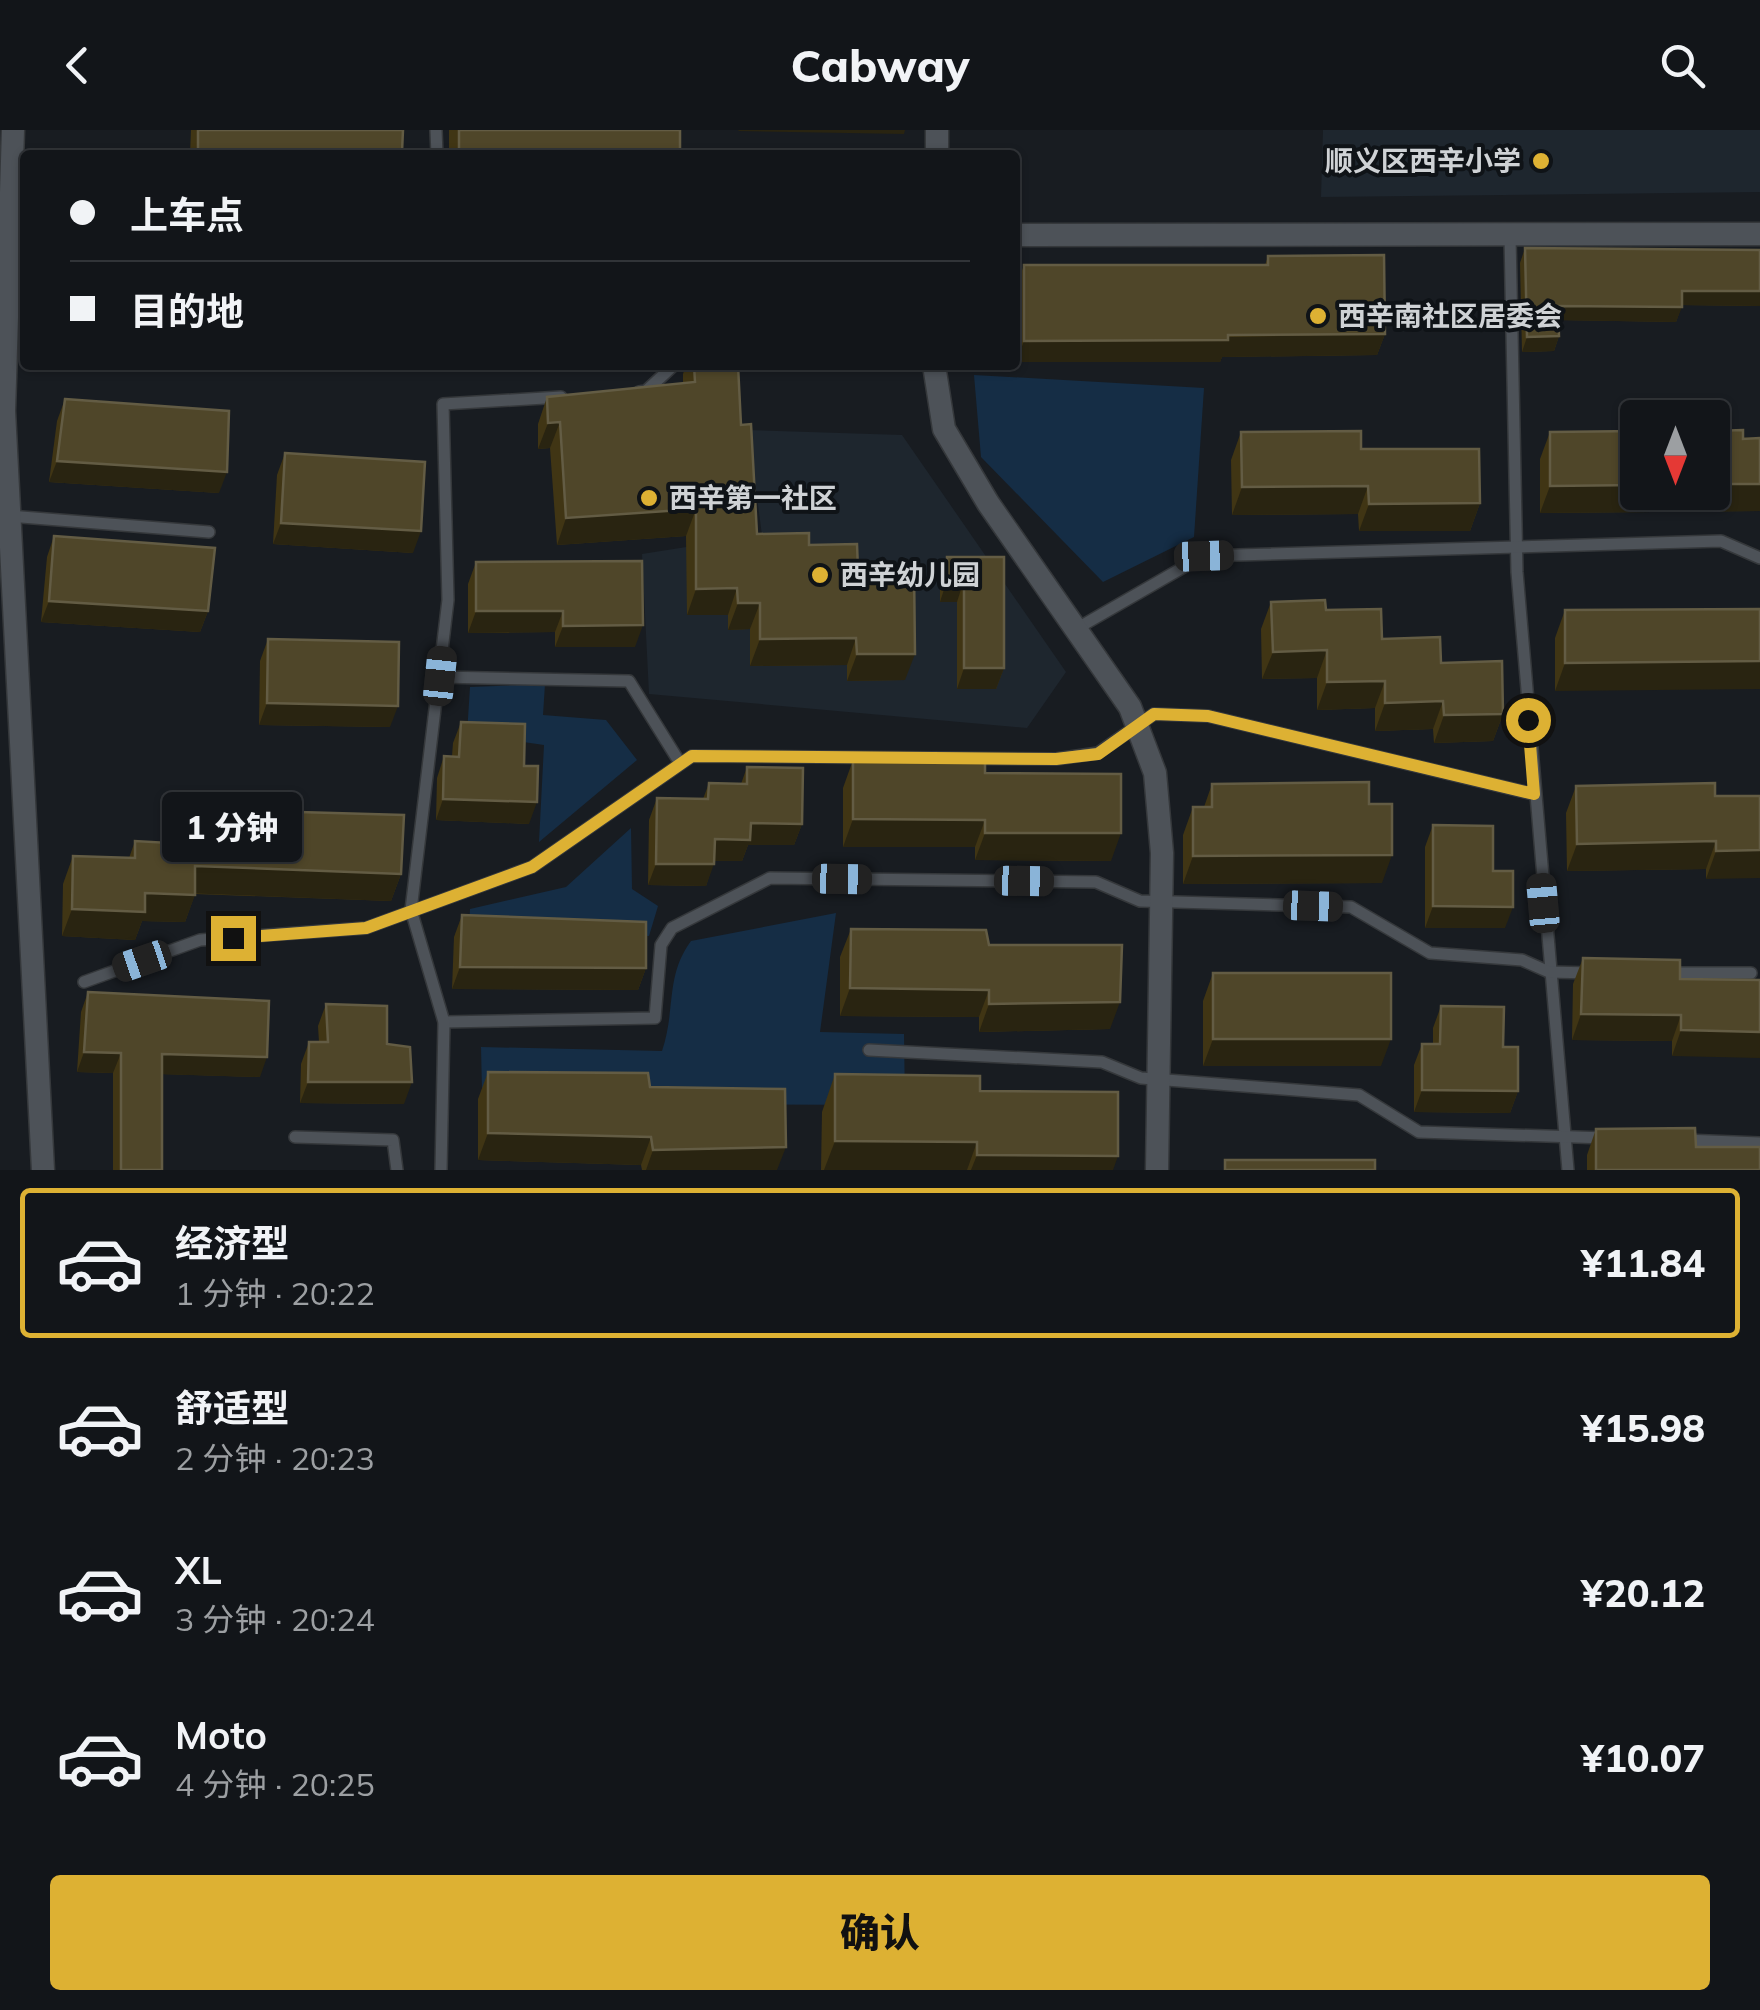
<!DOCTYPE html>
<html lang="zh">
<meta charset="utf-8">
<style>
:root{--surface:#121519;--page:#1b1e22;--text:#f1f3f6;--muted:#9c9fa2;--line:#313438;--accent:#ddb133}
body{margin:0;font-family:Mulish,"Noto Sans SC",sans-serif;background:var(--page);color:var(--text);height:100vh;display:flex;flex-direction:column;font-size:38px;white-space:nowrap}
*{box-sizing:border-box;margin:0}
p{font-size:32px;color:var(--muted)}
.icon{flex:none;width:55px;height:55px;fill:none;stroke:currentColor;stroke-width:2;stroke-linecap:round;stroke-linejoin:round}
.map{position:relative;height:1040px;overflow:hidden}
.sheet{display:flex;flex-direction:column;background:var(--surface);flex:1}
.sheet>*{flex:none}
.guide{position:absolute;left:20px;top:20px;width:1000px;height:220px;border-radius:10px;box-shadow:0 2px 8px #0004,0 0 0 2px var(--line);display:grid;align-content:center;height:220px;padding:0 50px;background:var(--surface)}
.needle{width:65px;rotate:180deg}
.tools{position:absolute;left:1620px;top:270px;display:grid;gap:20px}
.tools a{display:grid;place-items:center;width:110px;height:110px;border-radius:10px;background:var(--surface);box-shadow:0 2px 8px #0004,0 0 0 2px var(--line);font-size:50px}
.end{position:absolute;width:45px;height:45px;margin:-22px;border:12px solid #ddb133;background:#111;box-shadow:0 0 0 5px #111}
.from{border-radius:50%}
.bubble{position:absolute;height:70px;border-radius:10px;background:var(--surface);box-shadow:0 2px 8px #0004,0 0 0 2px var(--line);font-size:32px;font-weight:800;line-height:70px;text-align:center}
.car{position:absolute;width:30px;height:60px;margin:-30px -15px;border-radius:12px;box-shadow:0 0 8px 2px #0007;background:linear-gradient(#222 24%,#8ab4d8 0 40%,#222 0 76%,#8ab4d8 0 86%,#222 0)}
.guide b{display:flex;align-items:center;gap:35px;height:95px;font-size:38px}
.guide b+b{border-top:2px solid var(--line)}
.guide i{width:25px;height:25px;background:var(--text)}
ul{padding:18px 0 0;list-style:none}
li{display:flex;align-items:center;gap:30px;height:150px;margin:0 20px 15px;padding:0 30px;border:5px solid transparent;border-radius:10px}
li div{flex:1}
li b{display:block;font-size:38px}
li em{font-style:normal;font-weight:800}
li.active{border-color:var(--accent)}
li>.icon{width:90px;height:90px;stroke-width:1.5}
.cta{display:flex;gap:20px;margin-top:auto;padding:20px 50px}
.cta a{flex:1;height:115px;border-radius:10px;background:var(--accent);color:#111;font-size:40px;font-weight:800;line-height:115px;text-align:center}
header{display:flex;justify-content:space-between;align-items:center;height:130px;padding:0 50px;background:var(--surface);font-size:45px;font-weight:800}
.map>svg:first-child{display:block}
</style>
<header><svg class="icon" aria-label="back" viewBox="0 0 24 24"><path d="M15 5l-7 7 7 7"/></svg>Cabway<svg class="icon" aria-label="search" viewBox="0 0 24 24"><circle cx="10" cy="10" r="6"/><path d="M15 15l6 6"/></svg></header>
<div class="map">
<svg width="1760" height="1040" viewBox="0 0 1760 1040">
<rect width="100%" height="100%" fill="#181c21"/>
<!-- built -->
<g fill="#1e262e">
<path d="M 1323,0 L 1760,0 L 1760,62 L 1321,67 Z"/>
<path d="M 748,300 L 902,305 L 1066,542 L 1027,598 L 649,564 L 642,424 L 762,405 Z"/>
</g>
<!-- green -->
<g fill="#152d45">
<path d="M 974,245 L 1204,258 L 1194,407 L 1103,452 L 981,327 Z"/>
<path d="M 545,554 L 543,585 L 606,590 L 637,630 L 539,712 L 544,615 L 467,604 L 470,557 Z"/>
<path d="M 631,698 L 632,759 L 658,776 L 649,806 L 469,800 L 470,779 L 566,757 Z"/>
<path d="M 836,783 L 820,902 L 904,904 L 905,975 L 652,974 L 482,961 L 481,917 L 662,921 C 676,880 665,846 691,811 Z"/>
</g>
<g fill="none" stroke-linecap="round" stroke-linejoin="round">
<defs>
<g id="lane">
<path d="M 436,0 L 437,25"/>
<path d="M 1510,107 L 1517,442 L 1568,1040"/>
<path d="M 639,262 L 646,261 L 674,235"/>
<path d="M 9,386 L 209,402"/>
<path d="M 1076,499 L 1203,426 L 1721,411 L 1760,428"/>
<path d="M 440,547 L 629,551 L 680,633"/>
<path d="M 1666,843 L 1751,843"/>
<path d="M 84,852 L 200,810 L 366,798 L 532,737 L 692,626 L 1056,629 L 1098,623 L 1154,584 L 1208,586 L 1533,664"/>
<path d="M 444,892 L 655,888 L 661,815 L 672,798 L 770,748 L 1096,752 L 1140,771 L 1351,777 L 1430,823 L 1522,830 L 1549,842 L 1592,843"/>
<path d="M 869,920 L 1102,932 L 1141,948 L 1359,965 L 1419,1002 L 1606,1008"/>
<path d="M 295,1007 L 393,1010 L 397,1040"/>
<path d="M 1684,1010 L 1760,1013"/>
<path d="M 441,1040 L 444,892 L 411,780 L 448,470 L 443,274 L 561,267"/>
</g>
<g id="street">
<path d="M 13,0 L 4,281 L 43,1040"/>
<path d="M 937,25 L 937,0"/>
<path d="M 1015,105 L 1760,104"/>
<path d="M 934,235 L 944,299 L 988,373 L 1130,577 L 1155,643 L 1162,723 L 1157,1040"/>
</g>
</defs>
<!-- lane casing -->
<use href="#lane" stroke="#35383b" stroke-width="14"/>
<!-- street casing -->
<use href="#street" stroke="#35383b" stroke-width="25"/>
<!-- lane -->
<use href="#lane" stroke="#4d5258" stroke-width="11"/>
<!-- street -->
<use href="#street" stroke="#4d5258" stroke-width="22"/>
</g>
<!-- wall -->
<g fill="#403514">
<path d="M 191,0 L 403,0 L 402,22 L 401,25 L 190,25 Z"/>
<path d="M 449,0 L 680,0 L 679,25 L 449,25 Z"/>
<path d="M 1525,118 L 1760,176 L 1682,175 L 1676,192 L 1559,190 L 1559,206 L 1554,221 L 1522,222 L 1520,133 Z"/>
<path d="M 1268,126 L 1385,204 L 1377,225 L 1222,227 L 1220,232 L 1016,232 L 1016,157 L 1024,135 L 1265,135 Z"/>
<path d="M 686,235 L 738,235 L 741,295 L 757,404 L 809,415 L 858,440 L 905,550 L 847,551 L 847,535 L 750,536 L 750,499 L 728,500 L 728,485 L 687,485 L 686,406 L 557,415 L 550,318 L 538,319 L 538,294 L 547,267 L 683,253 L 683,244 Z"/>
<path d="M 65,269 L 219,363 L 49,352 L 57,291 Z"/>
<path d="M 1241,302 L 1361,319 L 1480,373 L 1470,401 L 1359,401 L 1358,384 L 1232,385 L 1231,330 Z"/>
<path d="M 1550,302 L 1760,308 L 1760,381 L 1540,383 L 1540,329 Z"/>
<path d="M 285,323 L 413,423 L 273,414 L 277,345 Z"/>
<path d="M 54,406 L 208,481 L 200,502 L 41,492 L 47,427 Z"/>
<path d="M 947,427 L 1004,427 L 1004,538 L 996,559 L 957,559 L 957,472 L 940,472 L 940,449 Z"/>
<path d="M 476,432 L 635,517 L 555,517 L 555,502 L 468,503 L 468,454 Z"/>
<path d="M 1271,472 L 1326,480 L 1382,509 L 1441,533 L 1503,584 L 1493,611 L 1434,613 L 1433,599 L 1375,601 L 1375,578 L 1317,580 L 1317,548 L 1262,549 L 1261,499 Z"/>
<path d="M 1760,479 L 1555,561 L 1555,508 L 1565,480 Z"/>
<path d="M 268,509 L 390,597 L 259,595 L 260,531 Z"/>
<path d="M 461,592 L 524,636 L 529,694 L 436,690 L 437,648 L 444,626 L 452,626 L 453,613 Z"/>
<path d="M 853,630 L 985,643 L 1111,731 L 975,730 L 975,717 L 843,717 L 843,658 Z"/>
<path d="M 747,637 L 802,694 L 794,715 L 748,715 L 742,731 L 714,731 L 706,756 L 648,755 L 649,690 L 657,668 L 703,669 L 709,653 L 741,654 Z"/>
<path d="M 1212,654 L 1369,674 L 1382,753 L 1183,754 L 1183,705 L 1193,677 L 1204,677 Z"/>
<path d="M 1576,656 L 1715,666 L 1760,666 L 1706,749 L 1706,739 L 1567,741 L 1566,683 Z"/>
<path d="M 188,679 L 401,744 L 391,771 L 195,764 L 185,792 L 142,791 L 135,810 L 62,806 L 63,754 L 73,726 L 129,728 L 135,711 L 178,713 L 178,706 Z"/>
<path d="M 1433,695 L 1493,741 L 1505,798 L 1425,798 L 1425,717 Z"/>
<path d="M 462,785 L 646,838 L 638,860 L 452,859 L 454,807 Z"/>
<path d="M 851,799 L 989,815 L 1110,899 L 979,902 L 979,887 L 840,886 L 840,827 Z"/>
<path d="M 1583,828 L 1680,849 L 1760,850 L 1672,926 L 1672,911 L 1572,910 L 1573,854 Z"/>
<path d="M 1213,843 L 1381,936 L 1203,936 L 1203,871 Z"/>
<path d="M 88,862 L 260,947 L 162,944 L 162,1040 L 113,1040 L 113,943 L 77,942 L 81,882 Z"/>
<path d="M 326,874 L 387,914 L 404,974 L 300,973 L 301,934 L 309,912 L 319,912 L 318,896 Z"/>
<path d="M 1441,876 L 1503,917 L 1518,961 L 1510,983 L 1414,982 L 1414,935 L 1422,914 L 1433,914 L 1433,898 Z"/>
<path d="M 488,942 L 650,957 L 777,1040 L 642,1040 L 641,1035 L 478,1030 L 478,969 Z"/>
<path d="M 835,944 L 980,961 L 1113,1040 L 821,1040 L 822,982 Z"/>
<path d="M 1596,999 L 1696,1017 L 1760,1040 L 1587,1040 L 1587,1025 Z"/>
</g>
<!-- shaded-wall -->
<g fill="#292411">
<path d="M 905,0 L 904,4 L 738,1 L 739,0 Z"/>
<path d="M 459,20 L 680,21 L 679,25 L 458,25 Z"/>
<path d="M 388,21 L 402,22 L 401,25 L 386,25 Z"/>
<path d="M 1682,161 L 1760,161 L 1760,176 L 1676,175 Z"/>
<path d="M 1558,176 L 1682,177 L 1676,192 L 1553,190 Z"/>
<path d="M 1385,204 L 1377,225 L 1222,227 L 1220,232 L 1016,232 L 1024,211 Z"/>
<path d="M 1559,206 L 1554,221 L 1522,222 L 1527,207 Z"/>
<path d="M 258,235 L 497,235 L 257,238 Z"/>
<path d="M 560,292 L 550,318 L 538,319 L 548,293 Z"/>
<path d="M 57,331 L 227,342 L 219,363 L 49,352 Z"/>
<path d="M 1712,354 L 1760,354 L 1760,381 L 1540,383 L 1550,356 L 1638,355 L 1638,362 L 1712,362 Z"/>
<path d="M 1368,356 L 1358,384 L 1232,385 L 1242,357 Z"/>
<path d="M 1480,373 L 1470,401 L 1359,401 L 1369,374 Z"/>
<path d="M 696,379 L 686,406 L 557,415 L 566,388 Z"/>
<path d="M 281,393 L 421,401 L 413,423 L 273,414 Z"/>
<path d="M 947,450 L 964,450 L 957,472 L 940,472 Z"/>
<path d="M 737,458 L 728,485 L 687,485 L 696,459 Z"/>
<path d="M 49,471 L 208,481 L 200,502 L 41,492 Z"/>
<path d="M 738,473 L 760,473 L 750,499 L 728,500 Z"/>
<path d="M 476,481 L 563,481 L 555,502 L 468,503 Z"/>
<path d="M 643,495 L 635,517 L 555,517 L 563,496 Z"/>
<path d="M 856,508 L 847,535 L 750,536 L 760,509 Z"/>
<path d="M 1327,520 L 1317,548 L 1262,549 L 1273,522 Z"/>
<path d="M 857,524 L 915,524 L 905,550 L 847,551 Z"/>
<path d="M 1760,531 L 1760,559 L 1555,561 L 1565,533 Z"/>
<path d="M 964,538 L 1004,538 L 996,559 L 957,559 Z"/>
<path d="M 1385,551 L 1375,578 L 1317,580 L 1327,552 Z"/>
<path d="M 1443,571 L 1433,599 L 1375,601 L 1385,573 Z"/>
<path d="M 267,573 L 398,576 L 390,597 L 259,595 Z"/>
<path d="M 1503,584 L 1493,611 L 1434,613 L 1444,585 Z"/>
<path d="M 443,669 L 537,672 L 529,694 L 436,690 Z"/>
<path d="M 853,689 L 985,690 L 975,717 L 843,717 Z"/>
<path d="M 751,693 L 802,694 L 794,715 L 748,715 L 742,731 L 707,731 L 715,709 Z"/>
<path d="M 985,703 L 1121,703 L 1111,731 L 975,730 Z"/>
<path d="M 1716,711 L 1706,739 L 1567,741 L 1577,714 Z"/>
<path d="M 1760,720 L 1760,748 L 1706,749 L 1716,721 Z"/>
<path d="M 1392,725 L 1382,753 L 1183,754 L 1193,726 Z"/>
<path d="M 656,734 L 714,734 L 706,756 L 648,755 Z"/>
<path d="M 195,736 L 401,744 L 391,771 L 185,763 Z"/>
<path d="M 145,763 L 195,765 L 185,792 L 142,791 L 135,810 L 62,806 L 72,779 Z"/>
<path d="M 1433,776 L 1513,777 L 1505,798 L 1425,798 Z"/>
<path d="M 460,837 L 646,838 L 638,860 L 452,859 Z"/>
<path d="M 850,858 L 989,860 L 979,887 L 840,886 Z"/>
<path d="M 1120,872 L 1110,899 L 979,902 L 989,874 Z"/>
<path d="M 1581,884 L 1681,885 L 1672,911 L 1572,910 Z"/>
<path d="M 1681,900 L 1760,902 L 1760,928 L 1672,926 Z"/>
<path d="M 1213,909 L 1391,909 L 1381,936 L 1203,936 Z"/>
<path d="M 84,922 L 121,923 L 113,943 L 77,942 Z"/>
<path d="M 162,924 L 267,927 L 260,947 L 155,944 Z"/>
<path d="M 308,952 L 412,952 L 404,974 L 300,973 Z"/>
<path d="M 1422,960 L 1518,961 L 1510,983 L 1414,982 Z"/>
<path d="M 488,1003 L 651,1007 L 641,1035 L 478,1030 Z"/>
<path d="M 835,1011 L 977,1012 L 967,1040 L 824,1040 Z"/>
<path d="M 786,1017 L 777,1040 L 646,1040 L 653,1020 Z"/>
<path d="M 977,1025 L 1118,1026 L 1113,1040 L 971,1040 Z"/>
</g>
<!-- building -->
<g fill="#4f4629" stroke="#635c44" stroke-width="2.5">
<path d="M 198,0 L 403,0 L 402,22 L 388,21 L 388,25 L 215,25 L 214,23 L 198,23 Z"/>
<path d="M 459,0 L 680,0 L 680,21 L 459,20 Z"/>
<path d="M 1525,118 L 1760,120 L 1760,161 L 1682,161 L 1682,177 L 1558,176 L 1559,206 L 1527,207 Z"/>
<path d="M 1384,125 L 1385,204 L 1228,205 L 1228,210 L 1024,211 L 1024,135 L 1268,135 L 1268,126 Z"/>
<path d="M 694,235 L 738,235 L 741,295 L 751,294 L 757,404 L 809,403 L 809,415 L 857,414 L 858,440 L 914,439 L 915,524 L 857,524 L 856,508 L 760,509 L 760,473 L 738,473 L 737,458 L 696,459 L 696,379 L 566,388 L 560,292 L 548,293 L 547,267 L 695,252 Z"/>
<path d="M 65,269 L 229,281 L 227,342 L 57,331 Z"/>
<path d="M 1743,300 L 1743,309 L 1760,308 L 1760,354 L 1712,354 L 1712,301 Z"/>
<path d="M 1361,301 L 1361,319 L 1479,319 L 1480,373 L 1369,374 L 1368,356 L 1242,357 L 1241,302 Z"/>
<path d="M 1638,301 L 1638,355 L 1550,356 L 1550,302 Z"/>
<path d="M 285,323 L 425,332 L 421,401 L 281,393 Z"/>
<path d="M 54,406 L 215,418 L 208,481 L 49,471 Z"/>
<path d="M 947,427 L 1004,427 L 1004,538 L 964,538 L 964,450 L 947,450 Z"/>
<path d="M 642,431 L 643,495 L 563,496 L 563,481 L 476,481 L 476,432 Z"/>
<path d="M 1325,470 L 1326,480 L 1381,479 L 1382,509 L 1440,507 L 1441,533 L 1502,531 L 1503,584 L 1444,585 L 1443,571 L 1385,573 L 1385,551 L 1327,552 L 1327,520 L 1273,522 L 1271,472 Z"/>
<path d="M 1760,479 L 1760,531 L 1565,533 L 1565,480 Z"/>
<path d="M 268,509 L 399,512 L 398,576 L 267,573 Z"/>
<path d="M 461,592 L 525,594 L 524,636 L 538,636 L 537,672 L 443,669 L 444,626 L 459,627 Z"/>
<path d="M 853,630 L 985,631 L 985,643 L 1121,644 L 1121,703 L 985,703 L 985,690 L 853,689 Z"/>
<path d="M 747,637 L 803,638 L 802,694 L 751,693 L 750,710 L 715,709 L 714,734 L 656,734 L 657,668 L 708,669 L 709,653 L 747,654 Z"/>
<path d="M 1369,652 L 1369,674 L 1392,674 L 1392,725 L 1193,726 L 1193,677 L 1212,677 L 1212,654 Z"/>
<path d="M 1715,653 L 1715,666 L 1760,666 L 1760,720 L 1716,721 L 1716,711 L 1577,714 L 1576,656 Z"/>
<path d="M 188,679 L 404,685 L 401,744 L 195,736 L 195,765 L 145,763 L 145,782 L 72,779 L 73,726 L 135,728 L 135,711 L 187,714 Z"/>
<path d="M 1433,695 L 1493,696 L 1493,741 L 1513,741 L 1513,777 L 1433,776 Z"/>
<path d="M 462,785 L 646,792 L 646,838 L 460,837 Z"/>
<path d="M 851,799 L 986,800 L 989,815 L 1122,815 L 1120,872 L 989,874 L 989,860 L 850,858 Z"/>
<path d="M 1583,828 L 1680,830 L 1680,849 L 1760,850 L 1760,902 L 1681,900 L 1681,885 L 1581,884 Z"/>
<rect x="1213" y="843" width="178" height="66"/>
<path d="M 88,862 L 269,871 L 267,927 L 162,924 L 162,1040 L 121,1040 L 121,923 L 84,922 Z"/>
<path d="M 326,874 L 387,876 L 387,914 L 410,917 L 412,952 L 308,952 L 309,912 L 328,912 Z"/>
<path d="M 1441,876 L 1504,877 L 1503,917 L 1518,917 L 1518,961 L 1422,960 L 1422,914 L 1440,914 Z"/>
<path d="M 488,942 L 648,943 L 650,957 L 785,959 L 786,1017 L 653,1020 L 651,1007 L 488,1003 Z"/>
<path d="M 835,944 L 980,946 L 980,961 L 1118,962 L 1118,1026 L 977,1025 L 977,1012 L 835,1011 Z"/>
<path d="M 1695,998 L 1696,1017 L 1760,1017 L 1760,1040 L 1596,1040 L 1596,999 Z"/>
<rect x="1225" y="1030" width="150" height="10"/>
</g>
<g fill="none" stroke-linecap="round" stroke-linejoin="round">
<!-- route -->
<path stroke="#ddb133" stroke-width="12" d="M 233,808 L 366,798 L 532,737 L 692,626 L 1056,629 L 1098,624 L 1154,584 L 1208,586 L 1534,664 L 1528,590"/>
</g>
<!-- markers -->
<g fill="#ddb133" stroke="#0f1317" stroke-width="4">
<circle cx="1541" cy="31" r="10"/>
<circle cx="1318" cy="186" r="10"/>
<circle cx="649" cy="368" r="10"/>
<circle cx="820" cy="445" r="10"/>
</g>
<g text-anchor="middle" stroke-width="8" stroke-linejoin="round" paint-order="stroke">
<!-- poi labels -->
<g font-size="28" font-weight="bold" fill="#cfd2d5" stroke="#0f1317" text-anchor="start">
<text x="1521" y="41" text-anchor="end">顺义区西辛小学</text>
<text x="1338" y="196">西辛南社区居委会</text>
<text x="669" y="378">西辛第一社区</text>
<text x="840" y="455">西辛幼儿园</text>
</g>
</g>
</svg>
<div class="tools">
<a><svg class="needle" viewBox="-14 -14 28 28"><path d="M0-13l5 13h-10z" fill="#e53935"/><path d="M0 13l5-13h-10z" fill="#9c9fa2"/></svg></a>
</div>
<i class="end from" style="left:1528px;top:590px"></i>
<i class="end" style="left:233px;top:808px"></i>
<div class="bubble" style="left:162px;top:662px;width:140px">1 分钟</div>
<i class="car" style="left:1204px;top:426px;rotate:88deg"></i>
<i class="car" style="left:440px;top:546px;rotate:6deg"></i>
<i class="car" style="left:842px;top:749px;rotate:91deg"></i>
<i class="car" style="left:1024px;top:751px;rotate:91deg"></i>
<i class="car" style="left:1543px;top:773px;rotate:355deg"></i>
<i class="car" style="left:1313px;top:776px;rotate:92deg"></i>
<i class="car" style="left:142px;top:831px;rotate:251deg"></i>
<div class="guide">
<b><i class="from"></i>上车点</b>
<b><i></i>目的地</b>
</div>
</div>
<section class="sheet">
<ul>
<li class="active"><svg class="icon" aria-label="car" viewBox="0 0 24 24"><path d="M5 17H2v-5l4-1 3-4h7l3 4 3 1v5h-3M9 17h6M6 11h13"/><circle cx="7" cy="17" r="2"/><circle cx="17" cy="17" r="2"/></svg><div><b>经济型</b><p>1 分钟 · 20:22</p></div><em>¥11.84</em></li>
<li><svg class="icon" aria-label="car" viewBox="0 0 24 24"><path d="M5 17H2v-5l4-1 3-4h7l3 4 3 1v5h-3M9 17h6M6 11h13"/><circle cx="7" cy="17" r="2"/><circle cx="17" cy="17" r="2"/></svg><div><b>舒适型</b><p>2 分钟 · 20:23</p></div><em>¥15.98</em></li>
<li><svg class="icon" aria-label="car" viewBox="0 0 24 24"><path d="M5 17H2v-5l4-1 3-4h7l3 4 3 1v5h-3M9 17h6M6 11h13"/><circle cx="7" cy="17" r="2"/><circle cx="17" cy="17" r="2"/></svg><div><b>XL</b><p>3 分钟 · 20:24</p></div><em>¥20.12</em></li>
<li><svg class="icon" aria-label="car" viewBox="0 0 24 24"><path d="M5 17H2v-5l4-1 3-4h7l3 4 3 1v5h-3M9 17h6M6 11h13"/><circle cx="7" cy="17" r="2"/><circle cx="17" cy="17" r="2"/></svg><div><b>Moto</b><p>4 分钟 · 20:25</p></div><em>¥10.07</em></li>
</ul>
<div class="cta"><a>确认</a></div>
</section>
